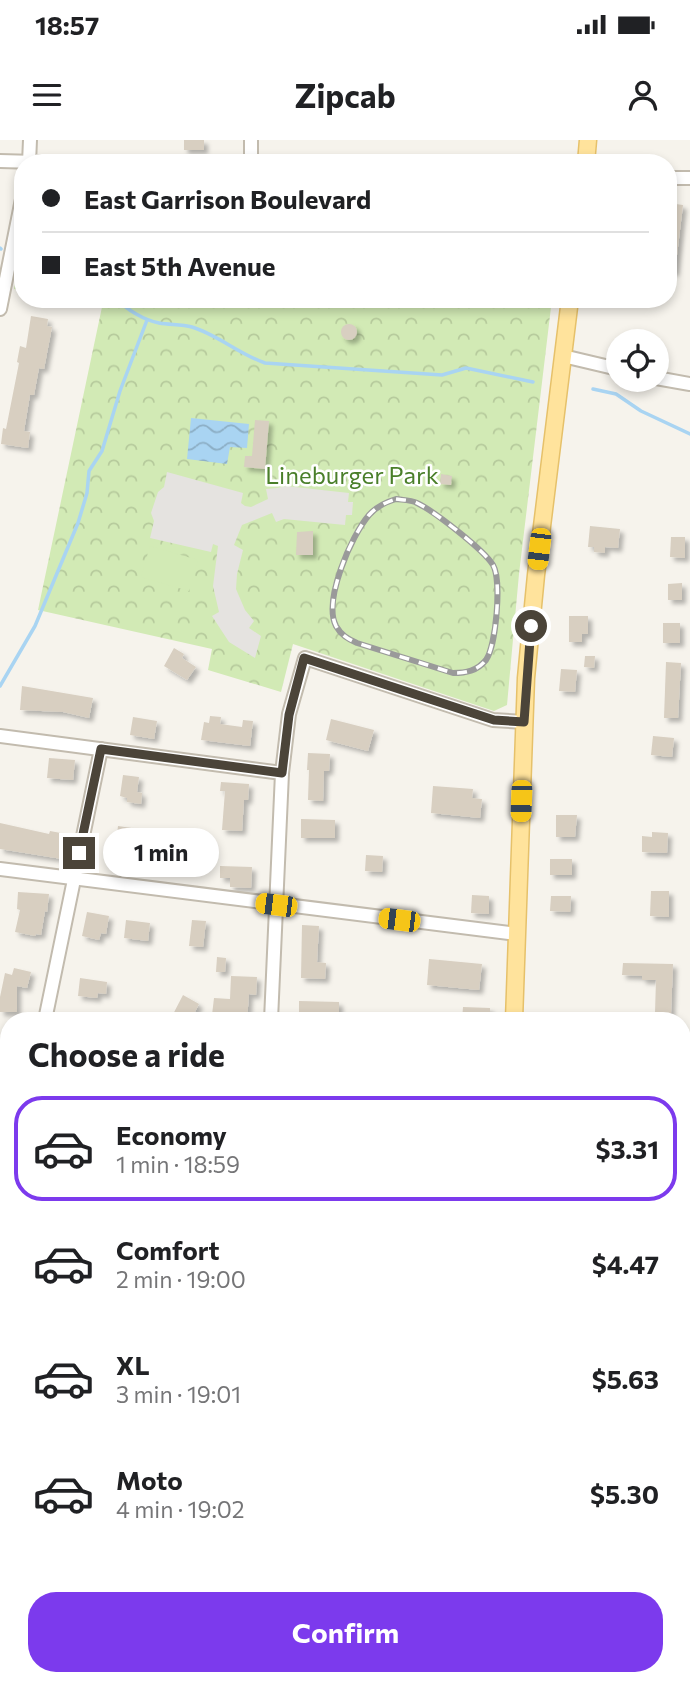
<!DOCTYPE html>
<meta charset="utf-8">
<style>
:root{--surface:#fff;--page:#f2f2f2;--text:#202124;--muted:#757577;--line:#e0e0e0;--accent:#7c3aed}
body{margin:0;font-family:Commissioner,sans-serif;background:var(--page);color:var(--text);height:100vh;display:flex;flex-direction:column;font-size:26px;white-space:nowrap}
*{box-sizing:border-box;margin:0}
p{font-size:23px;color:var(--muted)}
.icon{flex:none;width:38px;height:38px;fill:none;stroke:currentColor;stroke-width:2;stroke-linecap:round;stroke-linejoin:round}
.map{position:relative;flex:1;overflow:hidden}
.details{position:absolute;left:0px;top:872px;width:691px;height:674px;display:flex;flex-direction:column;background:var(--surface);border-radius:28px 28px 0 0;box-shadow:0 4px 10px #0003}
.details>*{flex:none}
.top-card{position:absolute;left:14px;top:14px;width:663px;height:154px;border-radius:28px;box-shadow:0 4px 10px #0003;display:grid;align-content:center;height:154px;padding:0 28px;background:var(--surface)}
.buttons{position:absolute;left:606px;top:189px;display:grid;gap:14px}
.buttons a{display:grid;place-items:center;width:63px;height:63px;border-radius:50%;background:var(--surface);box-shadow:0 4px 10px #0003;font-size:35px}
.end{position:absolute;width:32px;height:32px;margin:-16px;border:9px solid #4b4439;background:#fff;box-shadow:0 0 0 4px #fff}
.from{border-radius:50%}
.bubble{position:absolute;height:49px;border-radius:24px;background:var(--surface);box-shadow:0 4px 10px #0003;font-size:23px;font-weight:700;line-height:49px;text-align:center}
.car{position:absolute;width:21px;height:42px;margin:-21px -10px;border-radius:9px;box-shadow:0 0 5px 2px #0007;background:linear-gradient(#f5c518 24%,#345 0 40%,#f5c518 0 76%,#345 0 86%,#f5c518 0)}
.top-card b{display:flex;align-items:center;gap:24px;height:66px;font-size:26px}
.top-card b+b{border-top:2px solid var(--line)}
.top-card i{width:18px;height:18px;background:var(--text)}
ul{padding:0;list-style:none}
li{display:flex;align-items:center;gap:21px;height:105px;margin:0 14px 10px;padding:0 14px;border:4px solid transparent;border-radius:28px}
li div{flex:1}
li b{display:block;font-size:26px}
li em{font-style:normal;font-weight:700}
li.on{border-color:var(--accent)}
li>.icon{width:63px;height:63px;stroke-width:1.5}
h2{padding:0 28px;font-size:32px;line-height:84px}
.cta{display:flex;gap:14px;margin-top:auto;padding:14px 28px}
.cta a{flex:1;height:80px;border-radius:28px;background:var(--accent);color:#fff;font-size:28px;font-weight:700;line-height:80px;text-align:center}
.status{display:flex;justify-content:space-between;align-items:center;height:49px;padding:0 35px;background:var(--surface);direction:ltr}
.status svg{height:19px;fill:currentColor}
header{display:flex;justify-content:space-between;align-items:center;height:91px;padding:0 28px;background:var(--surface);font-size:32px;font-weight:700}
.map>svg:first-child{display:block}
</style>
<div class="status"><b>18:57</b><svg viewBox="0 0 49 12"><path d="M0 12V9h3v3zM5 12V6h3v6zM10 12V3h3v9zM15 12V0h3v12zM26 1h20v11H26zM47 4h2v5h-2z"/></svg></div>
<header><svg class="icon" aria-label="menu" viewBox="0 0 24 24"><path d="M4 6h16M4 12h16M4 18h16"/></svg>Zipcab<svg class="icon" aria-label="person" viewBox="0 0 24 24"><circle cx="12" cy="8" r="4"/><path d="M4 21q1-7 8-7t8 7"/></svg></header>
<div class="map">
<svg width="690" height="1544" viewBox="0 0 690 1544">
<defs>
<pattern id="forest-crowns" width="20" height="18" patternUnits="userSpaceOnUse" patternTransform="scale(1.75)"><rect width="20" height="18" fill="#d2eab5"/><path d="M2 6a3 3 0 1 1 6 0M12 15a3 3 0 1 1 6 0" fill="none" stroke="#b6ca9c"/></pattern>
<pattern id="water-waves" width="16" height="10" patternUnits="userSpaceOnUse" patternTransform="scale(1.75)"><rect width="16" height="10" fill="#a9d4f2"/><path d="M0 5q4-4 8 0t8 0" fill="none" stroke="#8caec5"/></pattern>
<filter id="shadow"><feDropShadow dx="4" dy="4" stdDeviation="2" flood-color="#0004"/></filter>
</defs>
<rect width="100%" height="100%" fill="#f6f3ec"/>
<!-- forest -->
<g fill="url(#forest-crowns)">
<path d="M 23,97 L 23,150 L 14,149 Z"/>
<path d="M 67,159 L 552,159 L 519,434 L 507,565 L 494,571 L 293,504 L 281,552 L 208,530 L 212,509 L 38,470 L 102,167 Z"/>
</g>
<!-- pitch -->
<path fill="#d2eab5" d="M 150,406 L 198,420 L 189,451 L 141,437 Z"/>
<!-- parking -->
<path fill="#e5e3e0" d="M 167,332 L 243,353 L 241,363 L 245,366 L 251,367 L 268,359 L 266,349 L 277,348 L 286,346 L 349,353 L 348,362 L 353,362 L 352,375 L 346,375 L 345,385 L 284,379 L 276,382 L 272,373 L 242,385 L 234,405 L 243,410 L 237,434 L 236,449 L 245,470 L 254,481 L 249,488 L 261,496 L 255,518 L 229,502 L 212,476 L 219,472 L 213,446 L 218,406 L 213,404 L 211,412 L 150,398 L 154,381 L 151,373 L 158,352 L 164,347 Z"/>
<!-- water -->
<path fill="url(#water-waves)" d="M 191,278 L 249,284 L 247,308 L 230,307 L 227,324 L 187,319 Z"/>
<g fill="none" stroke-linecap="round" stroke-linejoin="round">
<!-- stream -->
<g stroke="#a9d4f2" stroke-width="3.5">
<path d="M 0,108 L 1,109"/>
<path d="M 117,159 C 127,170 144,180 159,183 C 170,185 181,184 192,187 C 218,195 239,214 265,223 L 442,235 L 466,228 L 533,242"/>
<path d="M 593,249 L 616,254 L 641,271 L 690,294"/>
<path d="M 0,546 L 35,486 L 78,383 L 87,353 L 89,331 L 102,311 L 120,251 L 147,180"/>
</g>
</g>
<!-- building -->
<g fill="#d8cfc1" filter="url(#shadow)">
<rect x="184" y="0" width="20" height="10"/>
<path d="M 668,63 L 683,65 L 675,132 L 668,132 Z"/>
<path d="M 31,176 L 48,179 L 47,186 L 52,187 L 44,229 L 39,228 L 34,255 L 30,255 L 24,291 L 30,292 L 28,308 L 1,304 L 3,288 L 6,289 L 19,223 L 17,222 L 20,206 L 26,208 Z"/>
<circle cx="349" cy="192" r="8"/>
<path d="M 255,280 L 269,281 L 265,329 L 244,327 L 245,316 L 252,316 Z"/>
<path d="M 441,334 L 452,336 L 451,345 L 440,344 Z"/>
<path d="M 590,386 L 620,389 L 618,408 L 605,407 L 605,413 L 594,412 L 594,407 L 588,407 Z"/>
<path d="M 313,391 L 313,415 L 296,415 L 297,392 Z"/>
<path d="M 671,397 L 685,397 L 685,418 L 670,417 Z"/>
<path d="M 682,443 L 682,460 L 668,460 L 668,444 Z"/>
<path d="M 569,476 L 588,476 L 588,494 L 582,494 L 582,502 L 569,502 Z"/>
<rect x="663" y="483" width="17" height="20"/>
<path d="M 174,508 L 184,514 L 182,518 L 196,527 L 187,540 L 164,526 Z"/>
<path d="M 585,516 L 595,516 L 594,528 L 584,527 Z"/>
<path d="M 666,522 L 681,523 L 678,578 L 664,578 Z"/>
<path d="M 561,529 L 577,530 L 575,552 L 559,551 Z"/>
<path d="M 22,546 L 93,558 L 89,578 L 63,572 L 20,570 Z"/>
<path d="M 210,576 L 221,577 L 220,584 L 242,587 L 243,580 L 253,581 L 250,606 L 201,600 L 204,582 L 209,583 Z"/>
<path d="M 133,577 L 157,581 L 154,599 L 130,595 Z"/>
<path d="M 331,579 L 374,590 L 368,611 L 326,600 Z"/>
<path d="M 653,596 L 674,598 L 672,617 L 651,615 Z"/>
<path d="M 308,613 L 330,614 L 329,631 L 324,631 L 323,661 L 308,660 L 309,630 L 307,630 Z"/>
<path d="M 49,618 L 75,620 L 73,640 L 47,638 Z"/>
<path d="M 123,635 L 139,637 L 137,652 L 142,653 L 141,664 L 127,662 L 127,658 L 120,656 Z"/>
<path d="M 221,642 L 249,644 L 248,660 L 244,660 L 242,691 L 222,690 L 225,651 L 220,651 Z"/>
<path d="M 433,646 L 473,649 L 472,658 L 482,659 L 480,678 L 431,673 Z"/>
<path d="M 556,675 L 577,675 L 575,697 L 556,697 Z"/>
<path d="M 301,679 L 335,680 L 335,698 L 301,698 Z"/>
<path d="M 0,683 L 49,694 L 50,691 L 66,694 L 62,719 L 0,709 Z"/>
<path d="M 118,686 L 138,689 L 135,707 L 116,704 Z"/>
<path d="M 652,692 L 668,693 L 667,713 L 642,712 L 642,696 L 652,697 Z"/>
<path d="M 366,715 L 383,716 L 382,732 L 365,731 Z"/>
<rect x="550" y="719" width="22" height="16"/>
<path d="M 220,726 L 252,727 L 251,748 L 230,747 L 230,738 L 220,738 Z"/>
<path d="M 651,751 L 669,751 L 669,777 L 650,776 Z"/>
<path d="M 18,752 L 49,754 L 47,772 L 45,771 L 41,795 L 36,794 L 35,796 L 15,792 L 20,770 L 17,769 Z"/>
<path d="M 472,755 L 489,756 L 489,774 L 471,773 Z"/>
<path d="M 551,756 L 571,756 L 570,772 L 550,771 Z"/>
<path d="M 87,772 L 109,776 L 106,794 L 101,793 L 99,800 L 82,796 Z"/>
<path d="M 126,780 L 150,783 L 148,801 L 124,798 Z"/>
<path d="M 192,780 L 206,781 L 203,807 L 189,806 Z"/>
<path d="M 302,785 L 319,786 L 317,822 L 326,823 L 325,839 L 301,838 Z"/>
<path d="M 217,817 L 226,818 L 225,832 L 216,832 Z"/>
<path d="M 429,819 L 482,824 L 479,850 L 427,845 Z"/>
<path d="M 623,823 L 673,824 L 671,873 L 655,873 L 656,840 L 642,840 L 642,836 L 622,835 Z"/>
<path d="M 14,828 L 31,832 L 27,848 L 17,846 L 17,872 L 0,872 L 0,857 L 5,833 L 12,835 Z"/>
<path d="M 231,836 L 257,837 L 256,855 L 249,854 L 247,880 L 220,878 L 220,875 L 212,875 L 214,858 L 230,859 Z"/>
<path d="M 80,838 L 107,842 L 106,854 L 98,853 L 97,858 L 78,856 Z"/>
<path d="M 183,855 L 199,864 L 191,880 L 170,880 Z"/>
<path d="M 299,861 L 339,862 L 339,879 L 299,878 Z"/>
<path d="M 463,867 L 490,868 L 490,878 L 486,878 L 486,880 L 462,880 Z"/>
</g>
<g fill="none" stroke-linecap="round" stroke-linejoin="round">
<defs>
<g id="minor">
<path d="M 0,21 L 72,23"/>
<path d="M 29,23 L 30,0"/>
<path d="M 251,23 L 251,0"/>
<path d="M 668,38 L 690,38"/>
<path d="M 0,169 L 23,54"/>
<path d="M 563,216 L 618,229"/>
<path d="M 656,238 L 690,244"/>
<path d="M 0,596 L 282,633"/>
<path d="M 0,729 L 517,794"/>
<path d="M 45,880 L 101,609"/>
<path d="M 271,880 L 282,633 L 289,574 L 305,518 L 493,580 L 524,582"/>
<path d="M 0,918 L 9,919"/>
<path d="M 0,1108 L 9,1065"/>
<path d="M 0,1153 L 9,1156"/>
<path d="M 682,1356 L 690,1356"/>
<path d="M 684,1544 L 690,1420"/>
</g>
<g id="major">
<path d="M 586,23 L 588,0"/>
<path d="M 514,880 L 526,538 L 536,435 L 570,159"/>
<path d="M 682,1097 L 690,1097"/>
<path d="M 0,1258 L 9,1254"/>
<path d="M 492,1544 L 494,1536"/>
</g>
</defs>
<!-- minor casing -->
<use href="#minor" stroke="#c2bbae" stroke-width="16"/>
<!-- major casing -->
<use href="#major" stroke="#e6c16a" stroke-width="19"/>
<!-- minor -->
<use href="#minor" stroke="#fff" stroke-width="12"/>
<!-- major -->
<use href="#major" stroke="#ffe39c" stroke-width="16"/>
<defs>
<path id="rail" d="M 396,359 C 403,360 411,360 417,363 C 434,371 484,410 493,425 C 502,440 496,506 486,520 C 477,531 466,533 453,533 L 357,503 C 348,499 341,495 336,486 C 323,461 351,396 369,375 C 376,367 386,362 396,359 Z"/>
</defs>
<!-- rail casing -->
<use href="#rail" stroke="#9a9a9a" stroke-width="6"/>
<!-- rail -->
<use href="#rail" stroke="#fff" stroke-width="3.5" stroke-dasharray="10" stroke-linecap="butt"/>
</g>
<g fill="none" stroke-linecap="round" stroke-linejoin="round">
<!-- route -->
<path stroke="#4b4439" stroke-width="9" d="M 79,713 L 101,609 L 282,633 L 289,575 L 304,518 L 494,580 L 524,582 L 531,486"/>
</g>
<g text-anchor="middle" stroke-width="5" stroke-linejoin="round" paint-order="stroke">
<!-- park labels -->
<g font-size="24" fill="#4a7f2a" stroke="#fff">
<text x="352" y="344">Lineburger Park</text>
</g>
</g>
</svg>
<div class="buttons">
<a><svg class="icon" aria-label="locate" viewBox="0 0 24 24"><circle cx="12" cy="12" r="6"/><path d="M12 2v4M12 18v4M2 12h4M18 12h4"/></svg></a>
</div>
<i class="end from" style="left:531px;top:486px"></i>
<i class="end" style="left:79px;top:713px"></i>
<div class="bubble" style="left:103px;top:688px;width:116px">1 min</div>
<i class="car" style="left:539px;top:409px;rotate:187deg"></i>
<i class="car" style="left:521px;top:661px;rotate:182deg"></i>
<i class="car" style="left:276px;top:765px;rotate:277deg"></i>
<i class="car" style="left:399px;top:780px;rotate:277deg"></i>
<div class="top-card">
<b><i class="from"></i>East Garrison Boulevard</b>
<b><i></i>East 5th Avenue</b>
</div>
<section class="details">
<h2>Choose a ride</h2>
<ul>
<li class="on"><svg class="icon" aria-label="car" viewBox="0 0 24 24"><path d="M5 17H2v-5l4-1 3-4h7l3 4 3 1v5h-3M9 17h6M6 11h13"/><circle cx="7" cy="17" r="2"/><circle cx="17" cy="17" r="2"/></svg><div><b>Economy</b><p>1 min · 18:59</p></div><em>$3.31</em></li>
<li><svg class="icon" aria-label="car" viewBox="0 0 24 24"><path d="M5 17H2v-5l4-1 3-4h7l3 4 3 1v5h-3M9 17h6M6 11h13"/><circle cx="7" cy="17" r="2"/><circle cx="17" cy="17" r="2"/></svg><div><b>Comfort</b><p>2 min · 19:00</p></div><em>$4.47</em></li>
<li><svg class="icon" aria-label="car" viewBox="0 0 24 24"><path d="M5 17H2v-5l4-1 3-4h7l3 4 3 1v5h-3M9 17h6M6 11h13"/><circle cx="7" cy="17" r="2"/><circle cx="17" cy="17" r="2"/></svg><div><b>XL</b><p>3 min · 19:01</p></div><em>$5.63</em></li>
<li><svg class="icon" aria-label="car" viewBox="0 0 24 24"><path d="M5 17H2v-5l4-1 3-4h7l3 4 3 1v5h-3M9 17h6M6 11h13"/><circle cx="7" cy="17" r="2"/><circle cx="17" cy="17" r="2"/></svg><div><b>Moto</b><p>4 min · 19:02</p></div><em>$5.30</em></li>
</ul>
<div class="cta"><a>Confirm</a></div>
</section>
</div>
